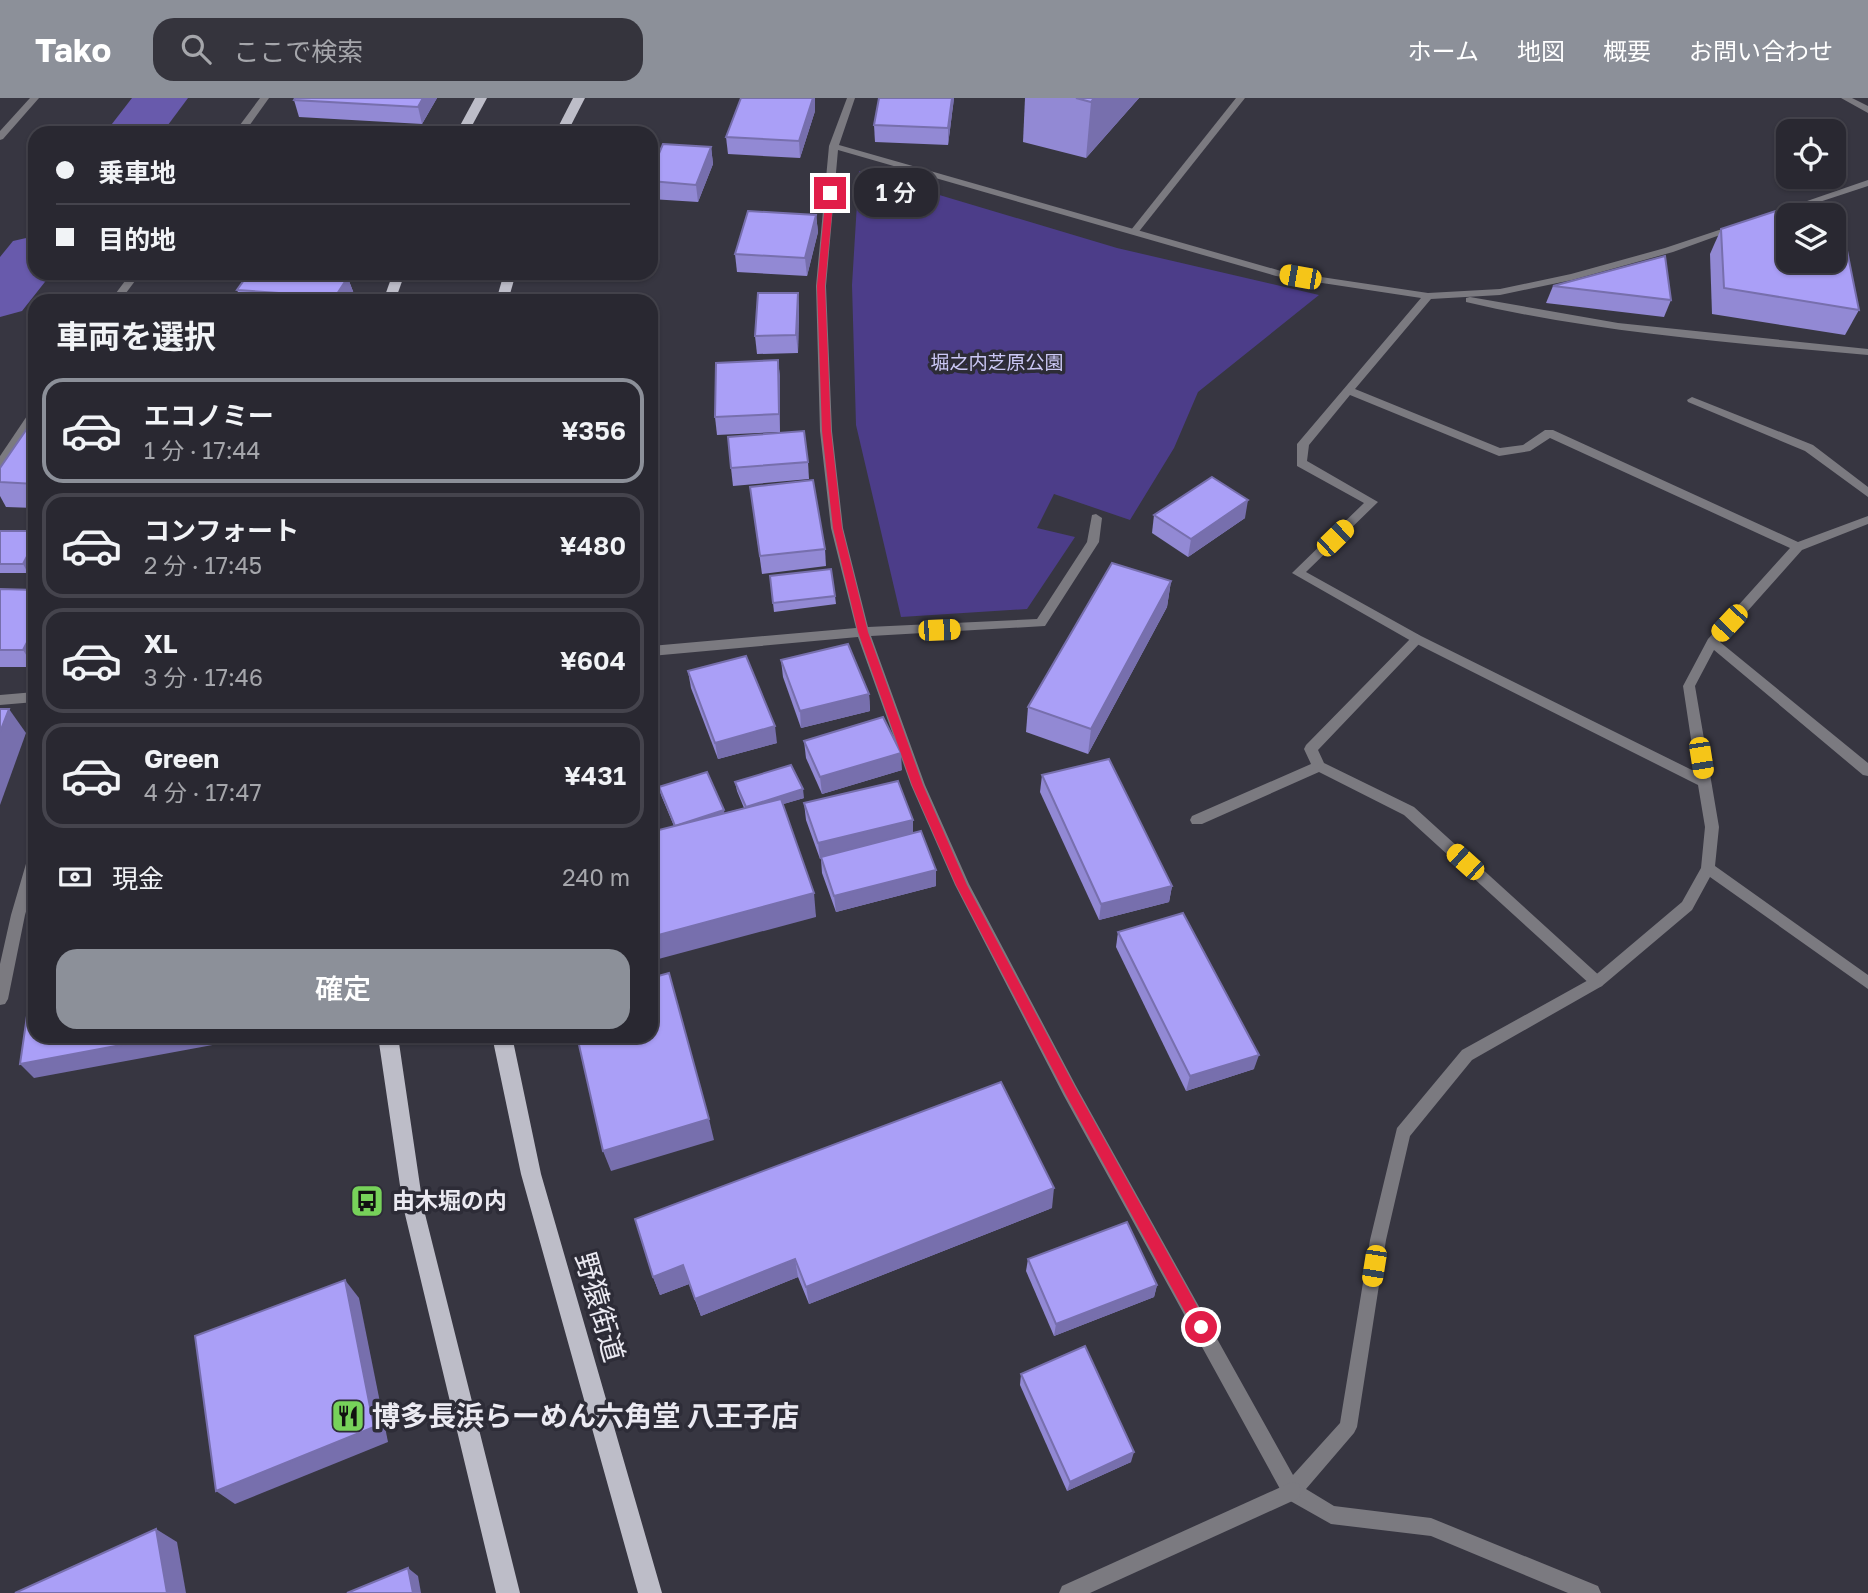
<!DOCTYPE html>
<html lang="ja">
<meta charset="utf-8">
<style>
:root{--surface:#292831;--page:#35343d;--text:#f1f3f6;--muted:#a5a6ab;--line:#45444d;--accent:#8c9099}
body{margin:0;font-family:"Golos Text","Noto Sans JP",sans-serif;background:var(--page);color:var(--text);height:100vh;display:flex;flex-direction:column;font-size:26px;white-space:nowrap}
*{box-sizing:border-box;margin:0}
p{font-size:23px;color:var(--muted)}
.icon{flex:none;width:38px;height:38px;fill:none;stroke:currentColor;stroke-width:2;stroke-linecap:round;stroke-linejoin:round}
.map{position:relative;flex:1;overflow:hidden}
.details{position:absolute;left:28px;top:196px;width:630px;height:749px;display:flex;flex-direction:column;background:var(--surface);border-radius:21px;box-shadow:0 2px 5px #0004,0 0 0 2px var(--line)}
.details>*{flex:none}
.top-card{position:absolute;left:28px;top:28px;width:630px;height:154px;border-radius:21px;box-shadow:0 2px 5px #0004,0 0 0 2px var(--line);display:grid;align-content:center;height:154px;padding:0 28px;background:var(--surface)}
.controls{position:absolute;left:1776px;top:21px;display:grid;gap:14px}
.controls a{display:grid;place-items:center;width:70px;height:70px;border-radius:14px;background:var(--surface);box-shadow:0 2px 5px #0004,0 0 0 2px var(--line);font-size:35px}
.end{position:absolute;width:32px;height:32px;margin:-16px;border:9px solid #e11d48;background:#fff;box-shadow:0 0 0 4px #fff}
.from{border-radius:50%}
.bubble{position:absolute;height:49px;border-radius:21px;background:var(--surface);box-shadow:0 2px 5px #0004,0 0 0 2px var(--line);font-size:23px;font-weight:600;line-height:49px;text-align:center}
.car{position:absolute;width:21px;height:42px;margin:-21px -10px;border-radius:9px;box-shadow:0 0 5px 2px #0007;background:linear-gradient(#f5c518 24%,#345 0 40%,#f5c518 0 76%,#345 0 86%,#f5c518 0)}
.top-card b{display:flex;align-items:center;gap:24px;height:66px;font-size:26px}
.top-card b+b{border-top:2px solid var(--line)}
.top-card i{width:18px;height:18px;background:var(--text)}
ul{padding:0;list-style:none}
li{display:flex;align-items:center;gap:21px;height:105px;margin:0 14px 10px;padding:0 14px;border:4px solid var(--line);border-radius:21px}
li div{flex:1}
li b{display:block;font-size:26px}
li em{font-style:normal;font-weight:600}
li.on{border-color:var(--accent)}
li>.icon{width:63px;height:63px;stroke-width:1.5}
h2{padding:0 28px;font-size:32px;line-height:84px}
.pay{display:flex;align-items:center;gap:18px;height:77px;padding:0 28px;font-size:26px}
.pay p{margin-inline-start:auto}
.primary-button{display:flex;gap:14px;margin-top:auto;padding:14px 28px}
.primary-button a{flex:1;height:80px;border-radius:21px;background:var(--accent);color:#fff;font-size:28px;font-weight:600;line-height:80px;text-align:center}
header{display:flex;align-items:center;gap:42px;box-sizing:border-box;height:98px;padding:0 35px;background:var(--accent);color:#fff}
header strong{font-size:33px}
nav{display:flex;gap:38px;margin-inline-start:auto;font-size:24px}
.search{width:490px;height:63px;background:var(--page);display:flex;align-items:center;gap:18px;box-sizing:border-box;padding:0 24px;border-radius:21px;color:var(--muted);font-size:26px}
.map>svg:first-child{display:block}
</style>
<header>
<strong>Tako</strong>
<div class="search"><svg class="icon" aria-label="search" viewBox="0 0 24 24"><circle cx="10" cy="10" r="6"/><path d="M15 15l6 6"/></svg>ここで検索</div>
<nav><a>ホーム</a><a>地図</a><a>概要</a><a>お問い合わせ</a></nav>
</header>
<div class="map">
<svg width="1868" height="1495" viewBox="0 0 1868 1495">
<rect width="100%" height="100%" fill="#373641"/>
<!-- green -->
<path fill="#4c3d89" d="M 859,73 L 1117,150 L 1319,197 L 1198,294 L 1174,350 L 1130,422 L 1054,396 L 1037,430 L 1075,439 L 1027,511 L 901,519 L 856,327 L 852,187 Z"/>
<g fill="none" stroke-linecap="round" stroke-linejoin="round">
<!-- river -->
<g fill="#685aac" fill-rule="evenodd">
<path d="M 132,0 L 188,0 L 162,35 L 105,35 Z"/>
<path d="M 35,138 L 35,175 L 52,175 L 22,213 L 0,219 L 0,159 L 13,143 Z"/>
</g>
<!-- service -->
<g fill="#7b7a80" fill-rule="evenodd">
<path d="M 1236,0 L 1245,0 L 1137,136 L 1131,136 L 1131,132 Z"/>
<path d="M 1417,536 L 1423,541 L 1421,544 L 1318,652 L 1324,665 L 1414,709 L 1602,880 L 1604,884 L 1602,888 L 1597,890 L 1592,888 L 1404,717 L 1319,674 L 1202,726 L 1192,726 L 1190,722 L 1192,718 L 1311,666 L 1304,651 L 1306,647 L 1413,538 Z"/>
</g>
<!-- minor -->
<g fill="#7b7a80" fill-rule="evenodd">
<path d="M 30,0 L 39,0 L 3,41 L 0,42 L 0,33 Z"/>
<path d="M 260,0 L 269,0 L 244,35 L 234,35 Z"/>
<path d="M 847,0 L 855,0 L 839,47 L 1281,173 L 1428,195 L 1500,191 L 1571,176 L 1665,150 L 1734,127 L 1742,129 L 1673,154 L 1572,182 L 1500,197 L 1431,201 L 1355,291 L 1500,350 L 1523,347 L 1545,332 L 1553,332 L 1798,444 L 1868,418 L 1868,426 L 1802,452 L 1720,544 L 1868,665 L 1868,678 L 1863,677 L 1714,552 L 1695,588 L 1719,729 L 1715,768 L 1868,877 L 1868,891 L 1710,779 L 1692,812 L 1602,888 L 1472,962 L 1410,1038 L 1386,1142 L 1357,1329 L 1354,1335 L 1306,1391 L 1334,1408 L 1431,1420 L 1598,1488 L 1601,1495 L 1568,1495 L 1431,1438 L 1331,1426 L 1285,1400 L 1064,998 L 955,787 L 911,687 L 858,539 L 651,558 L 651,548 L 856,530 L 831,430 L 820,333 L 816,188 L 829,48 ZM 838,52 L 1276,178 L 1421,200 L 1297,346 L 1297,368 L 1364,405 L 1292,475 L 1413,544 L 1698,687 L 1705,729 L 1701,770 L 1682,804 L 1592,880 L 1462,952 L 1397,1030 L 1370,1142 L 1340,1325 L 1293,1377 L 1076,988 L 969,786 L 925,687 L 871,538 L 1045,528 L 1099,444 L 1102,420 L 1096,416 L 1092,417 L 1087,444 L 1037,521 L 868,529 L 843,430 L 832,333 L 826,188 ZM 1350,297 L 1499,358 L 1530,353 L 1550,340 L 1790,450 L 1708,541 L 1683,588 L 1696,674 L 1421,538 L 1306,474 L 1378,404 L 1307,363 L 1309,347 Z"/>
<path d="M 1841,0 L 1852,0 L 1868,8 L 1868,15 Z"/>
<path d="M 1868,82 L 1868,88 L 1789,114 L 1781,112 Z"/>
<path d="M 131,175 L 141,175 L 120,203 L 110,203 Z"/>
<path d="M 1470,199 L 1618,225 L 1868,251 L 1868,257 C 1734,245 1598,235 1466,204 L 1466,200 Z"/>
<path d="M 1692,299 L 1813,347 L 1868,389 L 1868,399 L 1805,353 L 1688,304 L 1687,302 Z"/>
<path d="M 35,311 L 35,322 L 4,370 L 0,371 L 0,358 L 31,312 Z"/>
<path d="M 35,594 L 35,604 L 0,607 L 0,597 Z"/>
<path d="M 35,753 L 35,783 L 25,817 L 8,901 L 5,906 L 0,907 L 0,866 L 11,817 L 28,759 L 30,755 Z"/>
</g>
<!-- tertiary -->
<path fill="#7b7a80" fill-rule="evenodd" d="M 1292,1384 L 1299,1386 L 1301,1393 L 1299,1400 L 1090,1495 L 1059,1495 L 1062,1488 Z"/>
<!-- primary -->
<g fill="#bdbdc8" fill-rule="evenodd">
<path d="M 475,0 L 487,0 L 468,35 L 456,35 Z"/>
<path d="M 573,0 L 585,0 L 567,35 L 555,35 Z"/>
<path d="M 393,175 L 405,175 L 395,203 L 383,203 Z"/>
<path d="M 504,175 L 516,175 L 508,203 L 496,203 Z"/>
<path d="M 378,938 L 398,938 L 423,1108 L 520,1495 L 496,1495 L 403,1108 Z"/>
<path d="M 492,938 L 512,938 L 541,1076 L 662,1495 L 638,1495 L 521,1076 Z"/>
</g>
</g>
<!-- wall -->
<g fill="#9289d4">
<path d="M 295,0 L 437,0 L 422,26 L 299,19 L 294,2 Z"/>
<path d="M 879,0 L 954,0 L 948,47 L 875,44 L 874,27 Z"/>
<path d="M 1025,0 L 1139,0 L 1086,60 L 1023,44 Z"/>
<path d="M 815,13 L 800,60 L 728,56 L 726,39 Z"/>
<path d="M 711,49 L 713,66 L 698,104 L 651,101 L 651,74 Z"/>
<path d="M 816,117 L 818,134 L 807,178 L 737,174 L 735,156 Z"/>
<path d="M 1721,131 L 1859,212 L 1845,237 L 1712,216 L 1710,156 Z"/>
<path d="M 172,175 L 355,175 L 349,183 L 354,196 L 350,203 L 242,203 L 237,192 L 245,180 L 173,178 Z"/>
<path d="M 1553,188 L 1671,202 L 1664,219 L 1546,205 Z"/>
<path d="M 798,195 L 799,212 L 798,255 L 757,256 L 755,238 Z"/>
<path d="M 778,262 L 780,280 L 780,334 L 717,337 L 715,319 Z"/>
<path d="M 35,319 L 35,410 L 6,409 L 0,398 L 0,370 Z"/>
<path d="M 808,364 L 809,381 L 733,388 L 731,370 Z"/>
<path d="M 750,389 L 825,451 L 826,468 L 762,476 Z"/>
<path d="M 1154,417 L 1245,420 L 1188,459 L 1152,435 Z"/>
<path d="M 0,433 L 35,433 L 35,462 L 28,475 L 0,475 Z"/>
<path d="M 770,478 L 835,498 L 836,506 L 774,514 Z"/>
<path d="M 1171,483 L 1167,509 L 1088,656 L 1026,634 L 1028,609 Z"/>
<path d="M 0,491 L 35,492 L 34,569 L 0,569 Z"/>
<path d="M 781,562 L 869,596 L 870,613 L 801,630 L 783,579 Z"/>
<path d="M 688,573 L 777,645 L 718,661 L 691,590 Z"/>
<path d="M 804,643 L 902,672 L 822,696 L 806,660 Z"/>
<path d="M 1042,677 L 1172,788 L 1169,804 L 1099,822 L 1040,694 Z"/>
<path d="M 735,684 L 804,700 L 783,706 L 816,819 L 674,728 L 661,697 L 659,689 L 724,715 L 744,710 L 737,693 Z"/>
<path d="M 804,705 L 913,722 L 913,736 L 936,788 L 836,814 L 822,775 L 821,761 L 820,761 L 806,722 Z"/>
<path d="M 1118,834 L 1254,971 L 1186,993 L 1116,849 Z"/>
<path d="M 1052,1110 L 809,1206 L 798,1179 L 701,1218 L 689,1186 L 660,1197 L 653,1179 Z"/>
<path d="M 1028,1161 L 1157,1187 L 1154,1199 L 1054,1238 L 1026,1173 Z"/>
<path d="M 1021,1276 L 1131,1364 L 1067,1393 L 1020,1287 Z"/>
</g>
<!-- shaded-wall -->
<g fill="#776fad">
<path d="M 423,0 L 437,0 L 422,26 L 418,9 Z"/>
<path d="M 813,0 L 815,0 L 815,13 L 800,60 L 799,43 Z"/>
<path d="M 952,0 L 954,0 L 948,47 L 948,30 Z"/>
<path d="M 1094,0 L 1139,0 L 1086,60 L 1091,4 Z"/>
<path d="M 711,49 L 713,66 L 698,104 L 696,87 Z"/>
<path d="M 816,117 L 818,134 L 807,178 L 805,160 Z"/>
<path d="M 344,175 L 355,175 L 349,183 L 354,196 L 350,203 L 336,203 L 335,199 L 346,182 Z"/>
<path d="M 798,195 L 799,212 L 798,255 L 796,237 Z"/>
<path d="M 778,262 L 780,280 L 780,334 L 779,316 Z"/>
<path d="M 1248,402 L 1245,420 L 1188,459 L 1191,441 Z"/>
<path d="M 35,443 L 35,462 L 28,475 L 23,466 Z"/>
<path d="M 1171,483 L 1167,509 L 1088,656 L 1091,631 Z"/>
<path d="M 35,529 L 35,568 L 34,569 L 23,552 Z"/>
<path d="M 869,596 L 870,613 L 801,630 L 800,613 Z"/>
<path d="M 9,611 L 26,635 L 0,707 L 0,634 Z"/>
<path d="M 775,628 L 777,645 L 718,661 L 715,645 Z"/>
<path d="M 901,655 L 902,672 L 822,696 L 820,679 Z"/>
<path d="M 803,691 L 804,700 L 747,717 L 746,709 Z"/>
<path d="M 724,712 L 725,721 L 675,728 Z"/>
<path d="M 913,722 L 913,738 L 820,761 L 818,745 Z"/>
<path d="M 936,772 L 936,788 L 836,814 L 834,798 Z"/>
<path d="M 1172,788 L 1169,804 L 1099,822 L 1101,806 Z"/>
<path d="M 814,795 L 816,819 L 651,863 L 651,839 Z"/>
<path d="M 169,938 L 245,938 L 245,941 L 34,980 L 20,966 Z"/>
<path d="M 1259,957 L 1254,971 L 1186,993 L 1190,978 Z"/>
<path d="M 709,1021 L 714,1042 L 611,1073 L 603,1053 Z"/>
<path d="M 1054,1090 L 1052,1110 L 809,1206 L 806,1189 Z"/>
<path d="M 795,1161 L 798,1179 L 701,1218 L 695,1201 Z"/>
<path d="M 683,1167 L 689,1186 L 660,1197 L 653,1179 Z"/>
<path d="M 345,1182 L 359,1200 L 388,1344 L 235,1406 L 216,1393 Z"/>
<path d="M 1157,1187 L 1154,1199 L 1054,1238 L 1056,1226 Z"/>
<path d="M 1134,1354 L 1131,1364 L 1067,1393 L 1070,1384 Z"/>
<path d="M 156,1431 L 177,1444 L 186,1495 L 167,1495 Z"/>
<path d="M 408,1470 L 418,1478 L 421,1495 L 413,1495 Z"/>
</g>
<!-- building -->
<g fill="#aa9ff7" stroke="#776fad" stroke-width="2" fill-rule="evenodd">
<path d="M 295,0 L 423,0 L 418,9 L 294,2 Z"/>
<path d="M 741,0 L 813,0 L 799,43 L 726,39 Z"/>
<path d="M 879,0 L 952,0 L 948,30 L 874,27 Z"/>
<path d="M 1076,0 L 1094,0 L 1091,4 Z"/>
<path d="M 663,46 L 711,49 L 696,87 L 651,83 L 651,74 Z"/>
<path d="M 1797,106 L 1839,113 L 1859,212 L 1724,190 L 1721,131 ZM 1788,117 L 1834,117 L 1834,163 L 1788,163 Z"/>
<path d="M 748,113 L 816,117 L 805,160 L 735,156 Z"/>
<path d="M 1665,158 L 1671,202 L 1553,188 Z"/>
<path d="M 249,175 L 297,175 L 348,179 L 335,199 L 237,192 Z"/>
<path d="M 758,195 L 798,195 L 796,237 L 755,238 Z"/>
<path d="M 778,262 L 779,316 L 715,319 L 716,265 Z"/>
<path d="M 35,319 L 35,386 L 0,384 L 0,370 Z"/>
<path d="M 804,333 L 808,364 L 731,370 L 728,339 Z"/>
<path d="M 1212,379 L 1248,402 L 1191,441 L 1154,417 Z"/>
<path d="M 813,382 L 825,451 L 760,458 L 750,389 Z"/>
<path d="M 0,433 L 35,433 L 35,443 L 23,466 L 0,466 Z"/>
<path d="M 1112,465 L 1171,483 L 1091,631 L 1028,609 Z"/>
<path d="M 831,471 L 835,498 L 773,505 L 770,478 Z"/>
<path d="M 0,491 L 35,492 L 35,529 L 23,552 L 0,552 Z"/>
<path d="M 848,546 L 869,596 L 800,613 L 781,562 Z"/>
<path d="M 746,558 L 775,628 L 715,645 L 688,573 Z"/>
<path d="M 0,611 L 9,611 L 0,634 Z"/>
<path d="M 883,619 L 901,655 L 820,679 L 804,643 Z"/>
<path d="M 1109,661 L 1172,788 L 1101,806 L 1042,677 Z"/>
<path d="M 791,667 L 803,691 L 746,709 L 735,684 Z"/>
<path d="M 707,674 L 724,712 L 675,728 L 659,689 Z"/>
<path d="M 898,683 L 913,722 L 818,745 L 804,705 Z"/>
<path d="M 781,701 L 814,795 L 651,839 L 651,734 Z"/>
<path d="M 921,733 L 936,772 L 834,798 L 821,759 Z"/>
<path d="M 1183,815 L 1259,957 L 1190,978 L 1118,834 Z"/>
<path d="M 669,875 L 709,1021 L 603,1053 L 577,938 L 651,938 L 651,880 Z"/>
<path d="M 35,910 L 35,938 L 169,938 L 20,966 L 28,911 Z"/>
<path d="M 1001,984 L 1054,1090 L 806,1189 L 795,1161 L 695,1201 L 683,1167 L 653,1179 L 635,1121 Z"/>
<path d="M 1127,1124 L 1157,1187 L 1056,1226 L 1028,1161 Z"/>
<path d="M 345,1182 L 374,1329 L 216,1393 L 195,1238 Z"/>
<path d="M 1085,1248 L 1134,1354 L 1070,1384 L 1021,1276 Z"/>
<path d="M 156,1431 L 167,1495 L 15,1495 Z"/>
<path d="M 408,1470 L 413,1495 L 347,1495 Z"/>
</g>
<!-- route -->
<path fill="#e11d48" d="M 830,93 L 834,95 L 825,188 L 831,333 L 842,430 L 868,534 L 923,687 L 967,787 L 1075,989 L 1206,1224 L 1208,1229 L 1201,1236 L 1196,1234 L 1066,997 L 956,787 L 912,687 L 858,534 L 833,430 L 822,333 L 817,188 L 826,95 Z"/>
<!-- icons -->
<defs>
<symbol id="bus-square" viewBox="-11 -11 22 22"><rect x="-9" y="-9" width="18" height="18" rx="4" fill="#77d25a" stroke="#2d2c37"/><path d="M-5-6H5V4H4V6H2V4H-2V6H-4V4H-5ZM-3.5-4V0h7V-4ZM-3.5 1.2v1.5H-2V1.2ZM2 1.2v1.5H3.5V1.2Z" fill="#111"/></symbol>
<symbol id="restaurant-square" viewBox="-11 -11 22 22"><rect x="-9" y="-9" width="18" height="18" rx="4" fill="#77d25a" stroke="#2d2c37"/><path d="M-5-6h1v4h1v-4h1v4h1v-4h1v5L-1.5 .5V6h-2V.5L-5-1ZM5-6V6H3V1.5H1.5Q1.5-4 5-6Z" fill="#111"/></symbol>
</defs>
<g fill-rule="evenodd">
<use href="#bus-square" x="348" y="1084" width="38" height="38"/>
<use href="#restaurant-square" x="329" y="1299" width="38" height="38"/>
</g>
<g text-anchor="middle" stroke-width="7" stroke-linejoin="round" paint-order="stroke">
<!-- far-park labels -->
<g font-size="19" fill="#cbc8f5" stroke="#2d2c37">
<text x="997" y="271">堀之内芝原公園</text>
</g>
<!-- poi labels -->
<g font-size="23" font-weight="bold" fill="#ebeaf2" stroke="#2d2c37" text-anchor="start">
<text x="392" y="1111">由木堀の内</text>
</g>
<!-- near-street labels -->
<g font-size="28" fill="#ebeaf2" stroke="#2d2c37">
<text transform="translate(600 1209) rotate(74)" y="10">野猿街道</text>
</g>
<!-- near-poi labels -->
<g font-size="28" font-weight="bold" fill="#ebeaf2" stroke="#2d2c37" text-anchor="start">
<text x="372" y="1328">博多長浜らーめん六角堂 八王子店</text>
</g>
</g>
</svg>
<div class="controls">
<a><svg class="icon" aria-label="locate" viewBox="0 0 24 24"><circle cx="12" cy="12" r="6"/><path d="M12 2v4M12 18v4M2 12h4M18 12h4"/></svg></a>
<a><svg class="icon" aria-label="layers" viewBox="0 0 24 24"><path d="M12 4l9 5-9 5-9-5zM3 14l9 5 9-5"/></svg></a>
</div>
<i class="end from" style="left:1201px;top:1229px"></i>
<i class="end" style="left:830px;top:95px"></i>
<div class="bubble" style="left:854px;top:70px;width:84px">1 分</div>
<i class="car" style="left:1300px;top:179px;rotate:280deg"></i>
<i class="car" style="left:1335px;top:440px;rotate:46deg"></i>
<i class="car" style="left:1729px;top:525px;rotate:223deg"></i>
<i class="car" style="left:939px;top:532px;rotate:88deg"></i>
<i class="car" style="left:1701px;top:660px;rotate:171deg"></i>
<i class="car" style="left:1465px;top:764px;rotate:312deg"></i>
<i class="car" style="left:1374px;top:1168px;rotate:189deg"></i>
<div class="top-card">
<b><i class="from"></i>乗車地</b>
<b><i></i>目的地</b>
</div>
<section class="details">
<h2>車両を選択</h2>
<ul>
<li class="on"><svg class="icon" aria-label="car" viewBox="0 0 24 24"><path d="M5 17H2v-5l4-1 3-4h7l3 4 3 1v5h-3M9 17h6M6 11h13"/><circle cx="7" cy="17" r="2"/><circle cx="17" cy="17" r="2"/></svg><div><b>エコノミー</b><p>1 分 · 17:44</p></div><em>¥356</em></li>
<li><svg class="icon" aria-label="car" viewBox="0 0 24 24"><path d="M5 17H2v-5l4-1 3-4h7l3 4 3 1v5h-3M9 17h6M6 11h13"/><circle cx="7" cy="17" r="2"/><circle cx="17" cy="17" r="2"/></svg><div><b>コンフォート</b><p>2 分 · 17:45</p></div><em>¥480</em></li>
<li><svg class="icon" aria-label="car" viewBox="0 0 24 24"><path d="M5 17H2v-5l4-1 3-4h7l3 4 3 1v5h-3M9 17h6M6 11h13"/><circle cx="7" cy="17" r="2"/><circle cx="17" cy="17" r="2"/></svg><div><b>XL</b><p>3 分 · 17:46</p></div><em>¥604</em></li>
<li><svg class="icon" aria-label="car" viewBox="0 0 24 24"><path d="M5 17H2v-5l4-1 3-4h7l3 4 3 1v5h-3M9 17h6M6 11h13"/><circle cx="7" cy="17" r="2"/><circle cx="17" cy="17" r="2"/></svg><div><b>Green</b><p>4 分 · 17:47</p></div><em>¥431</em></li>
</ul>
<div class="pay"><svg class="icon" aria-label="cash" viewBox="0 0 24 24"><path d="M3 7h18v10H3z"/><circle cx="12" cy="12" r="2"/></svg>現金<p>240 m</p></div>
<div class="primary-button"><a>確定</a></div>
</section>
</div>
